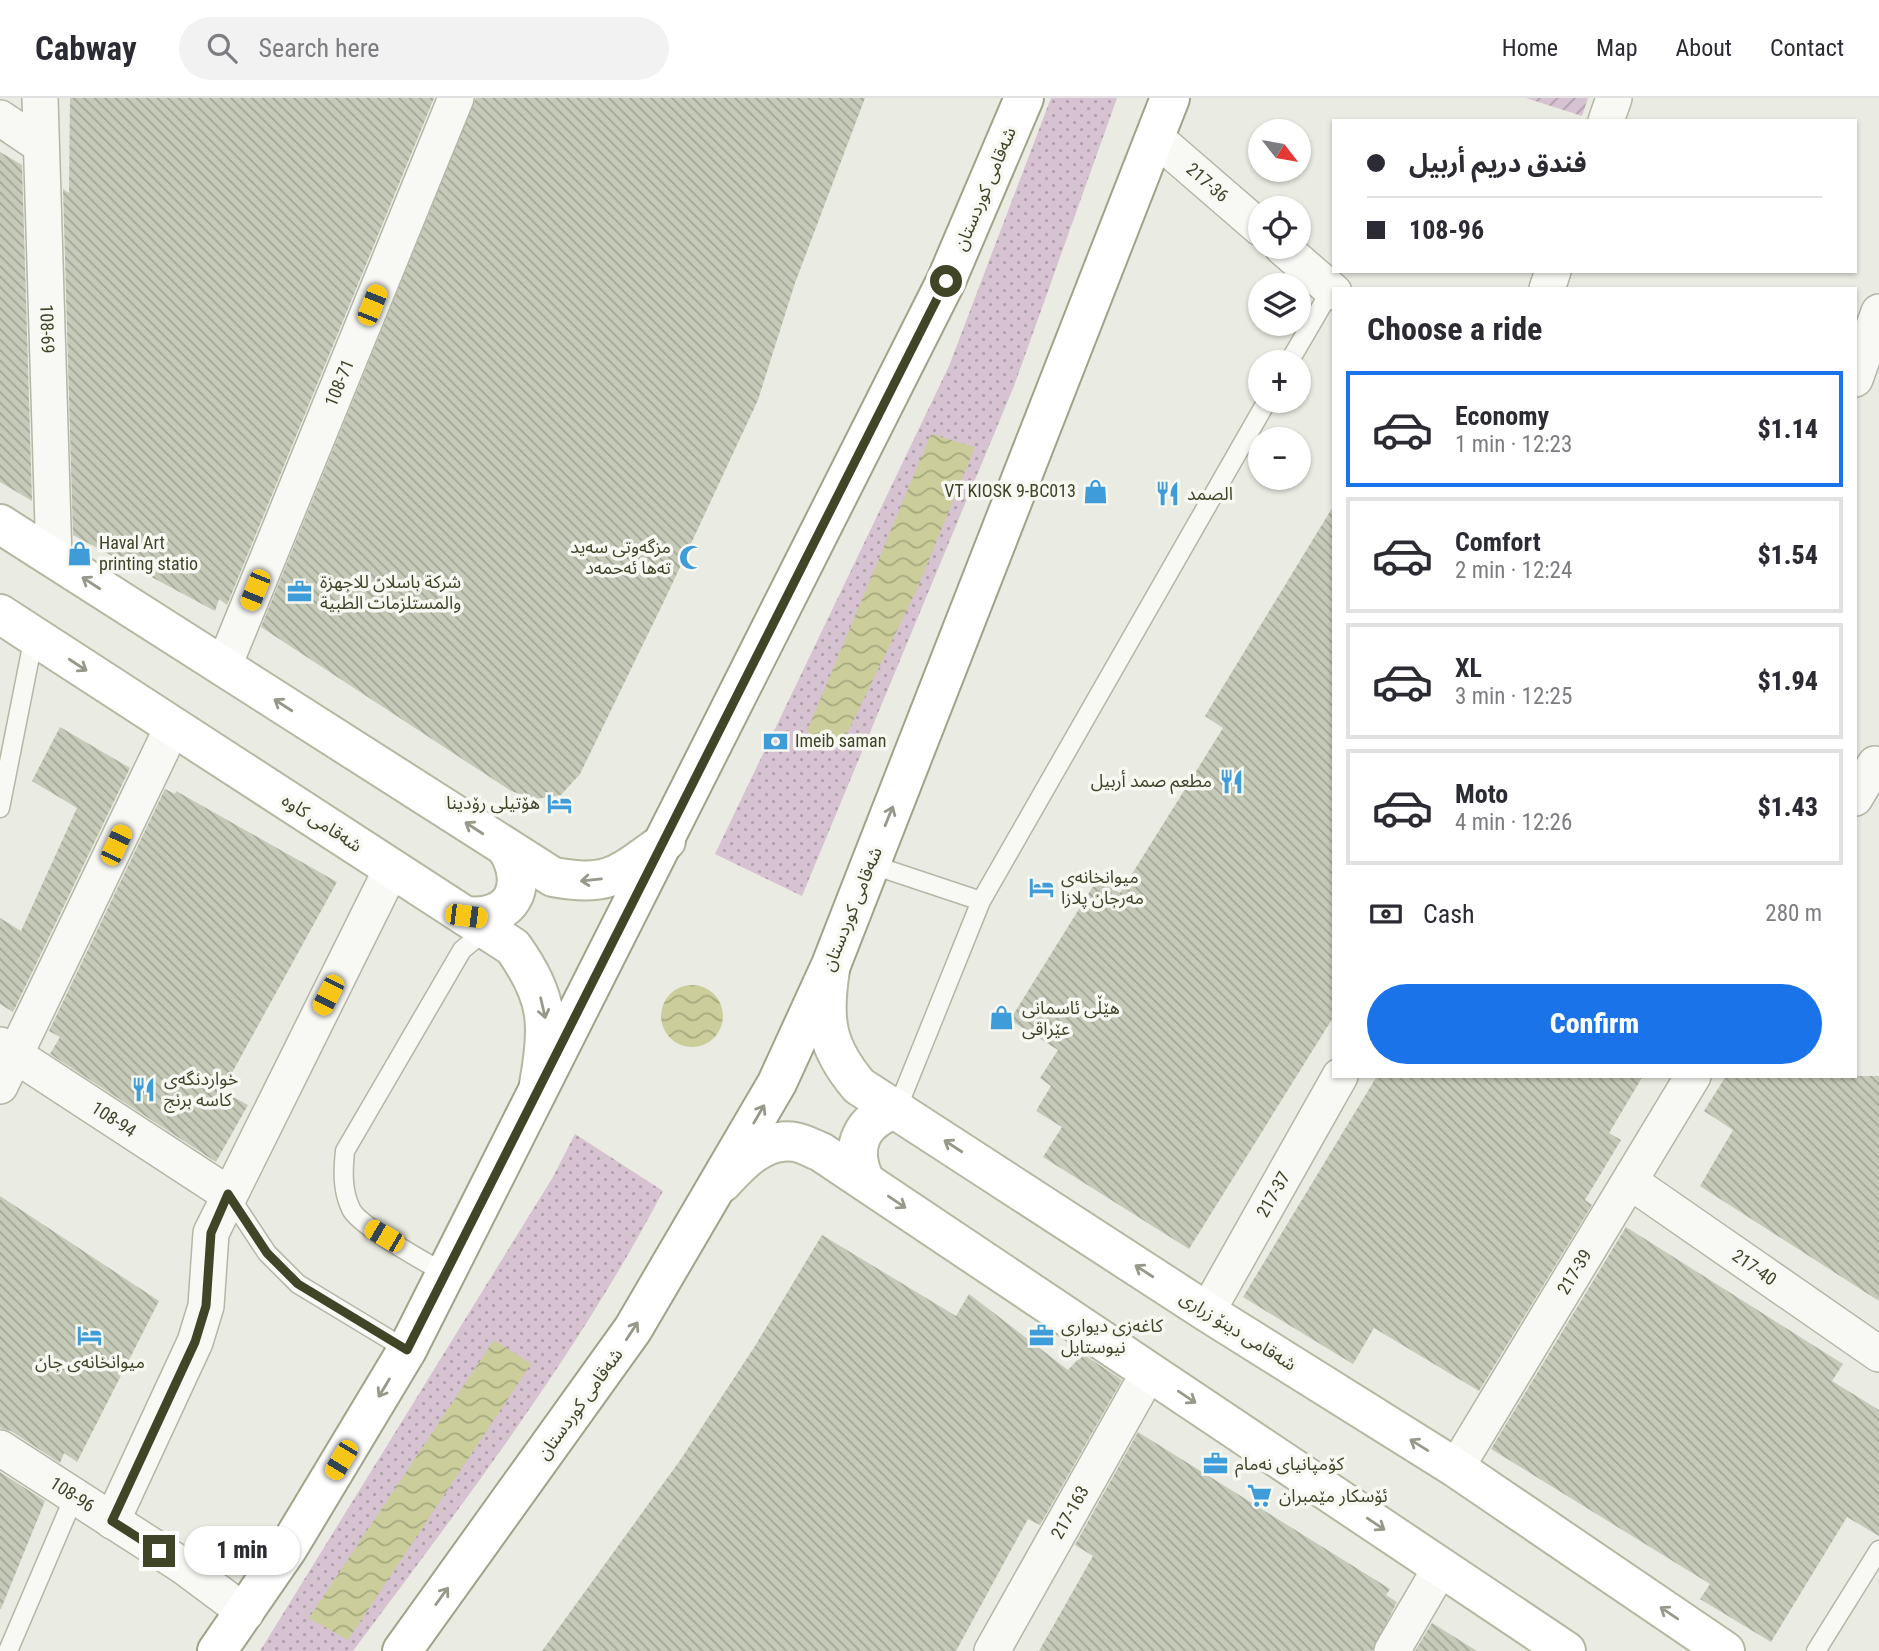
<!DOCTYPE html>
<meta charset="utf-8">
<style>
:root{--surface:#fff;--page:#f2f2f3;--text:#2b2b33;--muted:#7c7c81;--line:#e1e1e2;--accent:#1a73e8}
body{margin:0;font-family:"Roboto Condensed","Noto Sans Arabic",sans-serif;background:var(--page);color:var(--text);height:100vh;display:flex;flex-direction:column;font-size:26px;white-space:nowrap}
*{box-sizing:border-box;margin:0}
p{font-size:23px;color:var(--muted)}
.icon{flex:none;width:38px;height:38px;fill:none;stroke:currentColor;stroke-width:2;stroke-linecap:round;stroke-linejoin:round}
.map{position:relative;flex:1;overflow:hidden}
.drawer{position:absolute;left:1332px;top:189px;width:525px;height:791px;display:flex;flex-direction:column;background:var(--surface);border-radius:0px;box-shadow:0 2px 5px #0004}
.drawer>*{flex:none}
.hud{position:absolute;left:1332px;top:21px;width:525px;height:154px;border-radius:0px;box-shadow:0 2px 5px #0004;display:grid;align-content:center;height:154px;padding:0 35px;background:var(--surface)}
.needle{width:46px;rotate:121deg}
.buttons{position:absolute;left:1248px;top:21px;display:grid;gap:14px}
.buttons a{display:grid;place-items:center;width:63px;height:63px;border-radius:50%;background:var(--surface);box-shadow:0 2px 5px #0004;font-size:35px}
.end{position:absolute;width:32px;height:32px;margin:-16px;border:9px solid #404528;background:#fff;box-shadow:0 0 0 4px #fff}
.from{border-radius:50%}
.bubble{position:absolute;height:49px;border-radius:24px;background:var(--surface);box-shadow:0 2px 5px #0004;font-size:23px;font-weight:800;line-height:49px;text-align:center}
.car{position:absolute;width:21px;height:42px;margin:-21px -10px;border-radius:9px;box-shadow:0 0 5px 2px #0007;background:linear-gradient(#f5c518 24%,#345 0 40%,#f5c518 0 76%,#345 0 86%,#f5c518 0)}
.hud b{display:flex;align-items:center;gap:24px;height:66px;font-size:26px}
.hud b+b{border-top:2px solid var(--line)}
.hud i{width:18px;height:18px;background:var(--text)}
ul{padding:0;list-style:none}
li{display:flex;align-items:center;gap:21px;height:116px;margin:0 14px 10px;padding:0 21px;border:4px solid var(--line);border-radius:0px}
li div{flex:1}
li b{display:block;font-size:26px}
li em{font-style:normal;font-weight:800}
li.current{border-color:var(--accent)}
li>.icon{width:63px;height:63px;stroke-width:1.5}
h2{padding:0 35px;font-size:32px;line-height:84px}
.pay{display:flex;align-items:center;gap:18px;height:77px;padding:0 35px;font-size:26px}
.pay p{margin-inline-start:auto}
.cta{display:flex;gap:14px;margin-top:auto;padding:14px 35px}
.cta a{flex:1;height:80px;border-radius:42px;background:var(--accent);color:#fff;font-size:28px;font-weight:800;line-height:80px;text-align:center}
header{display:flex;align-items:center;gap:42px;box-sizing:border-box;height:98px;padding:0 35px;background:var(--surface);border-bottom:2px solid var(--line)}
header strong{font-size:33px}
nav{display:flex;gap:38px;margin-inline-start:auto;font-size:24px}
.search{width:490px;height:63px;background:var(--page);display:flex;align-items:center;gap:18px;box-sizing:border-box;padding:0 24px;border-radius:38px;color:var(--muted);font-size:26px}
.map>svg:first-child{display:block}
</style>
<header>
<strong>Cabway</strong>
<div class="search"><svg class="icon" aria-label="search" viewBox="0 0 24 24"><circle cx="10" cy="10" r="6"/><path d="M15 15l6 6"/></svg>Search here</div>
<nav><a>Home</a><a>Map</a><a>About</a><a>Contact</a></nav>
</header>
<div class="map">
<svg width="1879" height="1553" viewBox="0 0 1879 1553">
<defs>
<pattern id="grass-dots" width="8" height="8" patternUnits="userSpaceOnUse" patternTransform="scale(1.75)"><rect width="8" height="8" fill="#d6c2d0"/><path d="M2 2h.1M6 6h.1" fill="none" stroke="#af9fa9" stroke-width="1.8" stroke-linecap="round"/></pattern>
<pattern id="garden-furrows" width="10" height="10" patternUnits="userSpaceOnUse" patternTransform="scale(1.75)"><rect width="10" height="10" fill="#d6c2d0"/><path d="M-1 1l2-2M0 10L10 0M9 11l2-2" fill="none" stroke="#af9fa9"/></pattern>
<pattern id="water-waves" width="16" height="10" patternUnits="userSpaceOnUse" patternTransform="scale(1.75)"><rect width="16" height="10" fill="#cbce9a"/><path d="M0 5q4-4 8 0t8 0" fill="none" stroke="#a6a97e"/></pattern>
<pattern id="building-back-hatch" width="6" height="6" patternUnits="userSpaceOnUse" patternTransform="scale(1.75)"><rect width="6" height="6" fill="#c6cab8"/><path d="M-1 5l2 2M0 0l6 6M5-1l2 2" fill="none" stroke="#a2a696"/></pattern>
</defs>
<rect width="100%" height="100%" fill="#eaebe2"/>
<!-- grass -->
<g fill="url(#grass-dots)">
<path d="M 1051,0 L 1117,0 L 1014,288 L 802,798 L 715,756 L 949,268 Z"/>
<path d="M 575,1036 L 663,1093 C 579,1254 462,1407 353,1553 L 260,1553 L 553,1079 Z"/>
</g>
<!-- garden -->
<path fill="url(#garden-furrows)" d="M 1526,0 L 1588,0 L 1582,18 Z"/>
<!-- water -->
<g fill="url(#water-waves)">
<path d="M 931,336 L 975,349 L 917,491 L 842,646 L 824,646 L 807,633 Z"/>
<circle cx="692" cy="918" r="31"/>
<path d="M 494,1242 L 531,1266 L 348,1542 L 309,1520 Z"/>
</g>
<!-- building -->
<g fill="url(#building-back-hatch)">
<path d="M 70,0 L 434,0 L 227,507 L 219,501 L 215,513 L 73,437 L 63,91 L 69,95 Z"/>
<path d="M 476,0 L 865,0 L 795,185 L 758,302 L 667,497 L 580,676 L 561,697 L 535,701 L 511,693 L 261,529 Z"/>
<path d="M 0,54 L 22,67 L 32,403 L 0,384 Z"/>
<path d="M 1334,407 L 1334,918 L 1189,1151 L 1043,1059 L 1062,1029 L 1036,1013 L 1051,988 L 1040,980 L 1058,952 L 1010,922 L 1097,782 L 1120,795 L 1177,704 L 1223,630 L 1205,618 Z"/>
<path d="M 60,629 L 130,670 L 13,914 L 0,906 L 0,820 L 21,833 L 77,710 L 32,683 Z"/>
<path d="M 165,691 L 175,696 L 176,693 L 337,784 L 222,993 L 248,1007 L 216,1064 L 50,956 L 60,939 L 49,933 Z"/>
<path d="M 1377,978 L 1643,978 L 1609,1035 L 1621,1042 L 1585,1102 L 1592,1107 L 1479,1293 L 1374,1230 L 1353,1266 L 1243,1199 Z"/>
<path d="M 1726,978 L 1879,978 L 1879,1203 L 1700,1088 L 1733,1032 L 1704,1013 Z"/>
<path d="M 0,1098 L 159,1203 L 77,1364 L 64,1355 L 60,1365 L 11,1333 L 0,1330 Z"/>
<path d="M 1626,1129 L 1843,1266 L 1832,1283 L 1879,1312 L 1879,1438 L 1847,1419 L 1771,1544 L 1700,1501 L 1710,1486 L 1491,1351 Z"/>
<path d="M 822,1137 L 956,1218 L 969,1196 L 1068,1272 L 1083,1256 L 1122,1282 L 1040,1427 L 1028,1421 L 956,1553 L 542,1553 L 681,1361 L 755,1248 Z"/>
<path d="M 1138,1334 L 1390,1491 L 1386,1497 L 1397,1504 L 1372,1553 L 1039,1553 L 1093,1458 L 1075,1447 Z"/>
<path d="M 0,1374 L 45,1403 L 1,1511 L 0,1511 Z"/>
<path d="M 1432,1525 L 1477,1553 L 1415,1553 Z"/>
</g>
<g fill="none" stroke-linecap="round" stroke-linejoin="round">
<defs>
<g id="lane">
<path d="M 1289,264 L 1331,192"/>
<path d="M 0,710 L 34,538"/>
<path d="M 870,766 L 981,803"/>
<path d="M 897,1011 L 981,803 L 1267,303"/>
<path d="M 228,1096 L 267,1155 L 298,1186 L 407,1252"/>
<path d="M 444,1175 C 424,1163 359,1128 351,1111 C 342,1092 343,1073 345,1053 L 462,852 L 486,832"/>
<path d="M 8,1553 L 74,1399"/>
<path d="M 1816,1553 L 1879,1452"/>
</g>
<g id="street">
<path id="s1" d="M 40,0 L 54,461"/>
<path d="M 0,20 L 40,47"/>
<path d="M 1606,23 L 1614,0"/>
<path id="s2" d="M 1156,40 L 1260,130"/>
<path d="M 1282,149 L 1334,194"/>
<path d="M 1547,191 L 1553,173"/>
<path d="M 1855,281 L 1879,214"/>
<path id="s3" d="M 223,570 L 456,0"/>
<path d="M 1855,700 L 1875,666"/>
<path id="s4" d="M 0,947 L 228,1096"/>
<path d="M 0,988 L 173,628"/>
<path id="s5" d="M 1631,1084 L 1879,1256"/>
<path id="s6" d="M 1207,1214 L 1340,978"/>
<path id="s7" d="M 0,1350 L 183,1468 L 246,1515"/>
<path id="s8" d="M 1456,1370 L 1693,978"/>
<path d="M 112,1423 L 195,1244 L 206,1208 L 211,1135 L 392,770"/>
<path id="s9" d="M 992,1553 L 1149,1274"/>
<path d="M 1392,1553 L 1441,1469"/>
</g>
<g id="primary">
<path d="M 0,426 L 553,779 C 612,790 620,775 666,743"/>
<path d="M 0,516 L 513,849 C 549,899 550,927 539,986"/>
<path d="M 466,818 C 511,823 530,789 507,751"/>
<path d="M 830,872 C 822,922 826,949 859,988 L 1207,1214 L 1456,1370 L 1725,1553"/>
<path d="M 864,1081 C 849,1048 862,1021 897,1011"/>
<path d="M 722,1085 C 740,1065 764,1039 795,1044 C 803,1045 813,1051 821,1054 L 1566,1553"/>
</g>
<g id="highway">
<path d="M 217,1553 L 288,1450 L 407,1252 L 946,183 L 1024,0"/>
<path d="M 402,1553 L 633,1231 L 777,985 L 831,867 L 1170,0"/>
</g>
</defs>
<!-- lane casing -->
<use href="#lane" stroke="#b4b6a6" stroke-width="21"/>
<!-- street casing -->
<use href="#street" stroke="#b4b6a6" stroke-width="38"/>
<!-- primary casing -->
<use href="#primary" stroke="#b5b8a0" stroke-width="42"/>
<!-- highway casing -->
<use href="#highway" stroke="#9fa388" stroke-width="42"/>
<!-- lane -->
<use href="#lane" stroke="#f8f9f5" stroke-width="18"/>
<!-- street -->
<use href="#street" stroke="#f8f9f5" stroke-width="35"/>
<!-- primary -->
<use href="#primary" stroke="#fff" stroke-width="38"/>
<!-- highway -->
<use href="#highway" stroke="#fff" stroke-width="38"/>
</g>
<!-- one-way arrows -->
<defs><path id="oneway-shaft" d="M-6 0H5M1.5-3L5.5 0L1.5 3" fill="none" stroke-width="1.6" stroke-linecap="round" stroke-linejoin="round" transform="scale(1.75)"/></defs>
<g stroke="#969989">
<use href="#oneway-shaft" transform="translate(91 485) rotate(-147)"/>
<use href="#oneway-shaft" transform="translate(78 567) rotate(33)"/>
<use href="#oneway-shaft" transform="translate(283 607) rotate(-147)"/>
<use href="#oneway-shaft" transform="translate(889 718) rotate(-68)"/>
<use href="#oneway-shaft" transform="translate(474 730) rotate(-147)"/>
<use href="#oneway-shaft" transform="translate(591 782) rotate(174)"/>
<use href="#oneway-shaft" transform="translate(543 910) rotate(77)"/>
<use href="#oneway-shaft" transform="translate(759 1016) rotate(-60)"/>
<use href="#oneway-shaft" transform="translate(953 1048) rotate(-147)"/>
<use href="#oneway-shaft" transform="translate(897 1104) rotate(34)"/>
<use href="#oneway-shaft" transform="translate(1144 1173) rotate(-147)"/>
<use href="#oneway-shaft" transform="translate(632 1233) rotate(-57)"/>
<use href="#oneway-shaft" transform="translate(384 1290) rotate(121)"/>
<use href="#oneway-shaft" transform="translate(1187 1299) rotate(34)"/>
<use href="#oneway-shaft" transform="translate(1419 1347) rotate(-148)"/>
<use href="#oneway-shaft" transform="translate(1376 1426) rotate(34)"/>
<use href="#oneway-shaft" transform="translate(442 1498) rotate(-54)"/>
<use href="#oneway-shaft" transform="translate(1669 1515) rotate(-146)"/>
</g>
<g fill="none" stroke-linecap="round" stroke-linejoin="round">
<!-- route -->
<path stroke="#404528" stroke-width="9" d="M 159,1453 L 112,1423 L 195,1244 L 206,1208 L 211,1135 L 228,1096 L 267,1155 L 298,1186 L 407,1252 L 946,183"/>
</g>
<!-- icons -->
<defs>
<symbol id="shop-bare" viewBox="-9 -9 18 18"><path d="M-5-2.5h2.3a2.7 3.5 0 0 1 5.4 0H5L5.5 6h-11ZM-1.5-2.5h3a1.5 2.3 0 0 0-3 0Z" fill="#3e9dd9" stroke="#f7f8f2" stroke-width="2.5" paint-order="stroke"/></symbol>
<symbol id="restaurant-bare" viewBox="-9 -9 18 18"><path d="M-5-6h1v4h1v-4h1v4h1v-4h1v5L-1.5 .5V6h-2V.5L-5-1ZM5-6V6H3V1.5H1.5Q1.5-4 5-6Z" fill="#3e9dd9" stroke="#f7f8f2" stroke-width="2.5" paint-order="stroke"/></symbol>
<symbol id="mosque-bare" viewBox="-9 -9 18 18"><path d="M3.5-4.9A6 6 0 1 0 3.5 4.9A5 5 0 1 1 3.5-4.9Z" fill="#3e9dd9" stroke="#f7f8f2" stroke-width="2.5" paint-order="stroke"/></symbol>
<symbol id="office-bare" viewBox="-9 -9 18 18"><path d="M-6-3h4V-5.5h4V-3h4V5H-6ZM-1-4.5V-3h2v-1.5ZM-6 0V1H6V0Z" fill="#3e9dd9" stroke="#f7f8f2" stroke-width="2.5" paint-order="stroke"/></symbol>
<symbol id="bank-bare" viewBox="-9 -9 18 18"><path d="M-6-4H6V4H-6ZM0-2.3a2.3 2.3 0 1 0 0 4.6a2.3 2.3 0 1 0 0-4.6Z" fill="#3e9dd9" stroke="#f7f8f2" stroke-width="2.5" paint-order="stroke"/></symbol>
<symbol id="hotel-bare" viewBox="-9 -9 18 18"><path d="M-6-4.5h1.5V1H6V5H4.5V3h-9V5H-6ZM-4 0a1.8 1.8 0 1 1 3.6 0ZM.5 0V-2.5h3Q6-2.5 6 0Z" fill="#3e9dd9" stroke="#f7f8f2" stroke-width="2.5" paint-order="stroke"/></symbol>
<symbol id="supermarket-bare" viewBox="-9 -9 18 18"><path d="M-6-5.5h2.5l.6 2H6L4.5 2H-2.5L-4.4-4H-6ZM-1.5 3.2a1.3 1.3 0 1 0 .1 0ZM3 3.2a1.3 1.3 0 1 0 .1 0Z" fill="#3e9dd9" stroke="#f7f8f2" stroke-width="2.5" paint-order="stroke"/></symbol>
</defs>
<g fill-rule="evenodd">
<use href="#shop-bare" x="1078" y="376" width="35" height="35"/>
<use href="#restaurant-bare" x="1150" y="378" width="35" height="35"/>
<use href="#shop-bare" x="62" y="438" width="35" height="35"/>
<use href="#mosque-bare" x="674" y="442" width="35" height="35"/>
<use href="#office-bare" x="282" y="476" width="35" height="35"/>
<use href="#bank-bare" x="758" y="626" width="35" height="35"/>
<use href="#restaurant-bare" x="1214" y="666" width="35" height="35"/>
<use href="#hotel-bare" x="542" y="688" width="35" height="35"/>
<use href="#hotel-bare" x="1024" y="772" width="35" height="35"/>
<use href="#shop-bare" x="984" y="902" width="35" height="35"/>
<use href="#restaurant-bare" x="126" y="974" width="35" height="35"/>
<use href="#hotel-bare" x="72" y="1220" width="35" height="35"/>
<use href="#office-bare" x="1024" y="1220" width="35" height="35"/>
<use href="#office-bare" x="1198" y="1348" width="35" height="35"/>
<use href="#supermarket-bare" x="1242" y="1380" width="35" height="35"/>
</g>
<g text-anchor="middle" stroke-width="7" stroke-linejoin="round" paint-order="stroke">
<!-- street labels -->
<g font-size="18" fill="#404528" stroke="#f7f8f2">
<text dy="6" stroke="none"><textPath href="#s2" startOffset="68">217-36</textPath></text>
<text transform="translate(985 91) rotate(-67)" y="6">شەقامی کوردستان</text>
<text dy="6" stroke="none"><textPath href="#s1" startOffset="231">108-69</textPath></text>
<text dy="6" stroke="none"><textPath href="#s3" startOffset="308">108-71</textPath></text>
<text transform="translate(322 725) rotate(33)" y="6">شەقامی کاوە</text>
<text transform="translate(852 811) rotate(-68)" y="6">شەقامی کوردستان</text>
<text dy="6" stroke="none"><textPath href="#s4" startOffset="136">108-94</textPath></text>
<text dy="6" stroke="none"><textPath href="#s6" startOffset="135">217-37</textPath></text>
<text dy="6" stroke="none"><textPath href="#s5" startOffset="150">217-40</textPath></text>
<text dy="6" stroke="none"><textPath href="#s8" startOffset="229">217-39</textPath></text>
<text transform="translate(1238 1233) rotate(32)" y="6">شەقامی دینۆ زراری</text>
<text transform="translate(580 1306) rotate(-54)" y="6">شەقامی کوردستان</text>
<text dy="6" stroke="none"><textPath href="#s7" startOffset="86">108-96</textPath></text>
<text dy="6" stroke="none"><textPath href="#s9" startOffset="159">217-163</textPath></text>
</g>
<!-- poi labels -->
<g font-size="18" fill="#404528" stroke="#f7f8f2" text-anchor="start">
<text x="1076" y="399" text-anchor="end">VT KIOSK 9-BC013</text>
<text x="1187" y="402">الصمد</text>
<text x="99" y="451">Haval Art<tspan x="99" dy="21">printing statio</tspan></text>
<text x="671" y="455" text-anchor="end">مزگەوتی سەید<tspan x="671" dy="21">تەها ئەحمەد</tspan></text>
<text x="320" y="490">شركة باسلان للاجهزة<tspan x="320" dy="21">والمستلزمات الطبية</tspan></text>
<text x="795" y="649">Imeib saman</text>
<text x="1212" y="689" text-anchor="end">مطعم صمد أربيل</text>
<text x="540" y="711" text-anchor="end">هۆتیلی رۆدینا</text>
<text x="1061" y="785">میوانخانەی<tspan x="1061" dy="21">مەرجان پلازا</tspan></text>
<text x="1022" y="916">هێڵی ئاسمانی<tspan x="1022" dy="21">عێراقی</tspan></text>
<text x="164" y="987">خواردنگەی<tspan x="164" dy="21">کاسە برنج</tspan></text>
<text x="1061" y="1234">کاغەزی دیواری<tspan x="1061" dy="21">نیوستایل</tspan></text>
<text x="90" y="1270" text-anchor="middle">میوانخانەی جان</text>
<text x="1235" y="1372">کۆمپانیای نەمام</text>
<text x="1279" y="1404">ئۆسکار مێمبران</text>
</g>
</g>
</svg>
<div class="buttons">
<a><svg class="needle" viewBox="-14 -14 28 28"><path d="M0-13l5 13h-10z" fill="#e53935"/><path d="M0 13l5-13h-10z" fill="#7c7c81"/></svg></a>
<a><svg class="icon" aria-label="locate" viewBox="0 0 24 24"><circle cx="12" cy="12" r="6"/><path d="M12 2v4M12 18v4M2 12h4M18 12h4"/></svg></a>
<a><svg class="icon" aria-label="layers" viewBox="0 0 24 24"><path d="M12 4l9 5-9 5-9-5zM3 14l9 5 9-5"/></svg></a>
<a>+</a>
<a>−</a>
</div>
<i class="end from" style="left:946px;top:183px"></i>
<i class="end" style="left:159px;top:1453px"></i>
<div class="bubble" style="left:184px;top:1428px;width:116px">1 min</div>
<i class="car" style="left:372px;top:207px;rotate:22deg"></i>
<i class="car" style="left:255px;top:492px;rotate:202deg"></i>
<i class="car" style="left:116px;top:747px;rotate:25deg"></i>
<i class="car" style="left:466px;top:818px;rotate:97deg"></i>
<i class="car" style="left:328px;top:897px;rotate:207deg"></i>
<i class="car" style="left:384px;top:1138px;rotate:300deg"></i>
<i class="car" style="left:341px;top:1362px;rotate:211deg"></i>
<div class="hud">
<b><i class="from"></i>فندق دريم أربيل</b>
<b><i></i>108-96</b>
</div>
<section class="drawer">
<h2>Choose a ride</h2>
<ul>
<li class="current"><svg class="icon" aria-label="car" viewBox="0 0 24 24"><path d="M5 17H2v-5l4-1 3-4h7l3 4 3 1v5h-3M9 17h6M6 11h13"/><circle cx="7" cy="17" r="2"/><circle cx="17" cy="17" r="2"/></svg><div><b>Economy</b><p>1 min · 12:23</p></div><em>$1.14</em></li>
<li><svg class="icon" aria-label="car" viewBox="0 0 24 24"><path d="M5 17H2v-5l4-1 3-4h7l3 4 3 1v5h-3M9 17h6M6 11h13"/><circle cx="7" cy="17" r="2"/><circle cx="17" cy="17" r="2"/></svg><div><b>Comfort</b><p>2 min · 12:24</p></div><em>$1.54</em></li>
<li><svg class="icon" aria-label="car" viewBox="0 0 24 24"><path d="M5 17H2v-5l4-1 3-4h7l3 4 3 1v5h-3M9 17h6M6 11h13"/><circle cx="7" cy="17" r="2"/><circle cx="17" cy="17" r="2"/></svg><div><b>XL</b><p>3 min · 12:25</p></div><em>$1.94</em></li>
<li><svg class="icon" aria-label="car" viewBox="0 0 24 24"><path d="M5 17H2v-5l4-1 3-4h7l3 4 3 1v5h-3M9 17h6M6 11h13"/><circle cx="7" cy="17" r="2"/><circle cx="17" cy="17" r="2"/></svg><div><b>Moto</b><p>4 min · 12:26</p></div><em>$1.43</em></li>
</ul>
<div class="pay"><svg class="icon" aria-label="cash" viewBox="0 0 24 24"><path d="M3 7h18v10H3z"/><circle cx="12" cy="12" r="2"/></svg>Cash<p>280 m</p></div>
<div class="cta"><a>Confirm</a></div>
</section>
</div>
